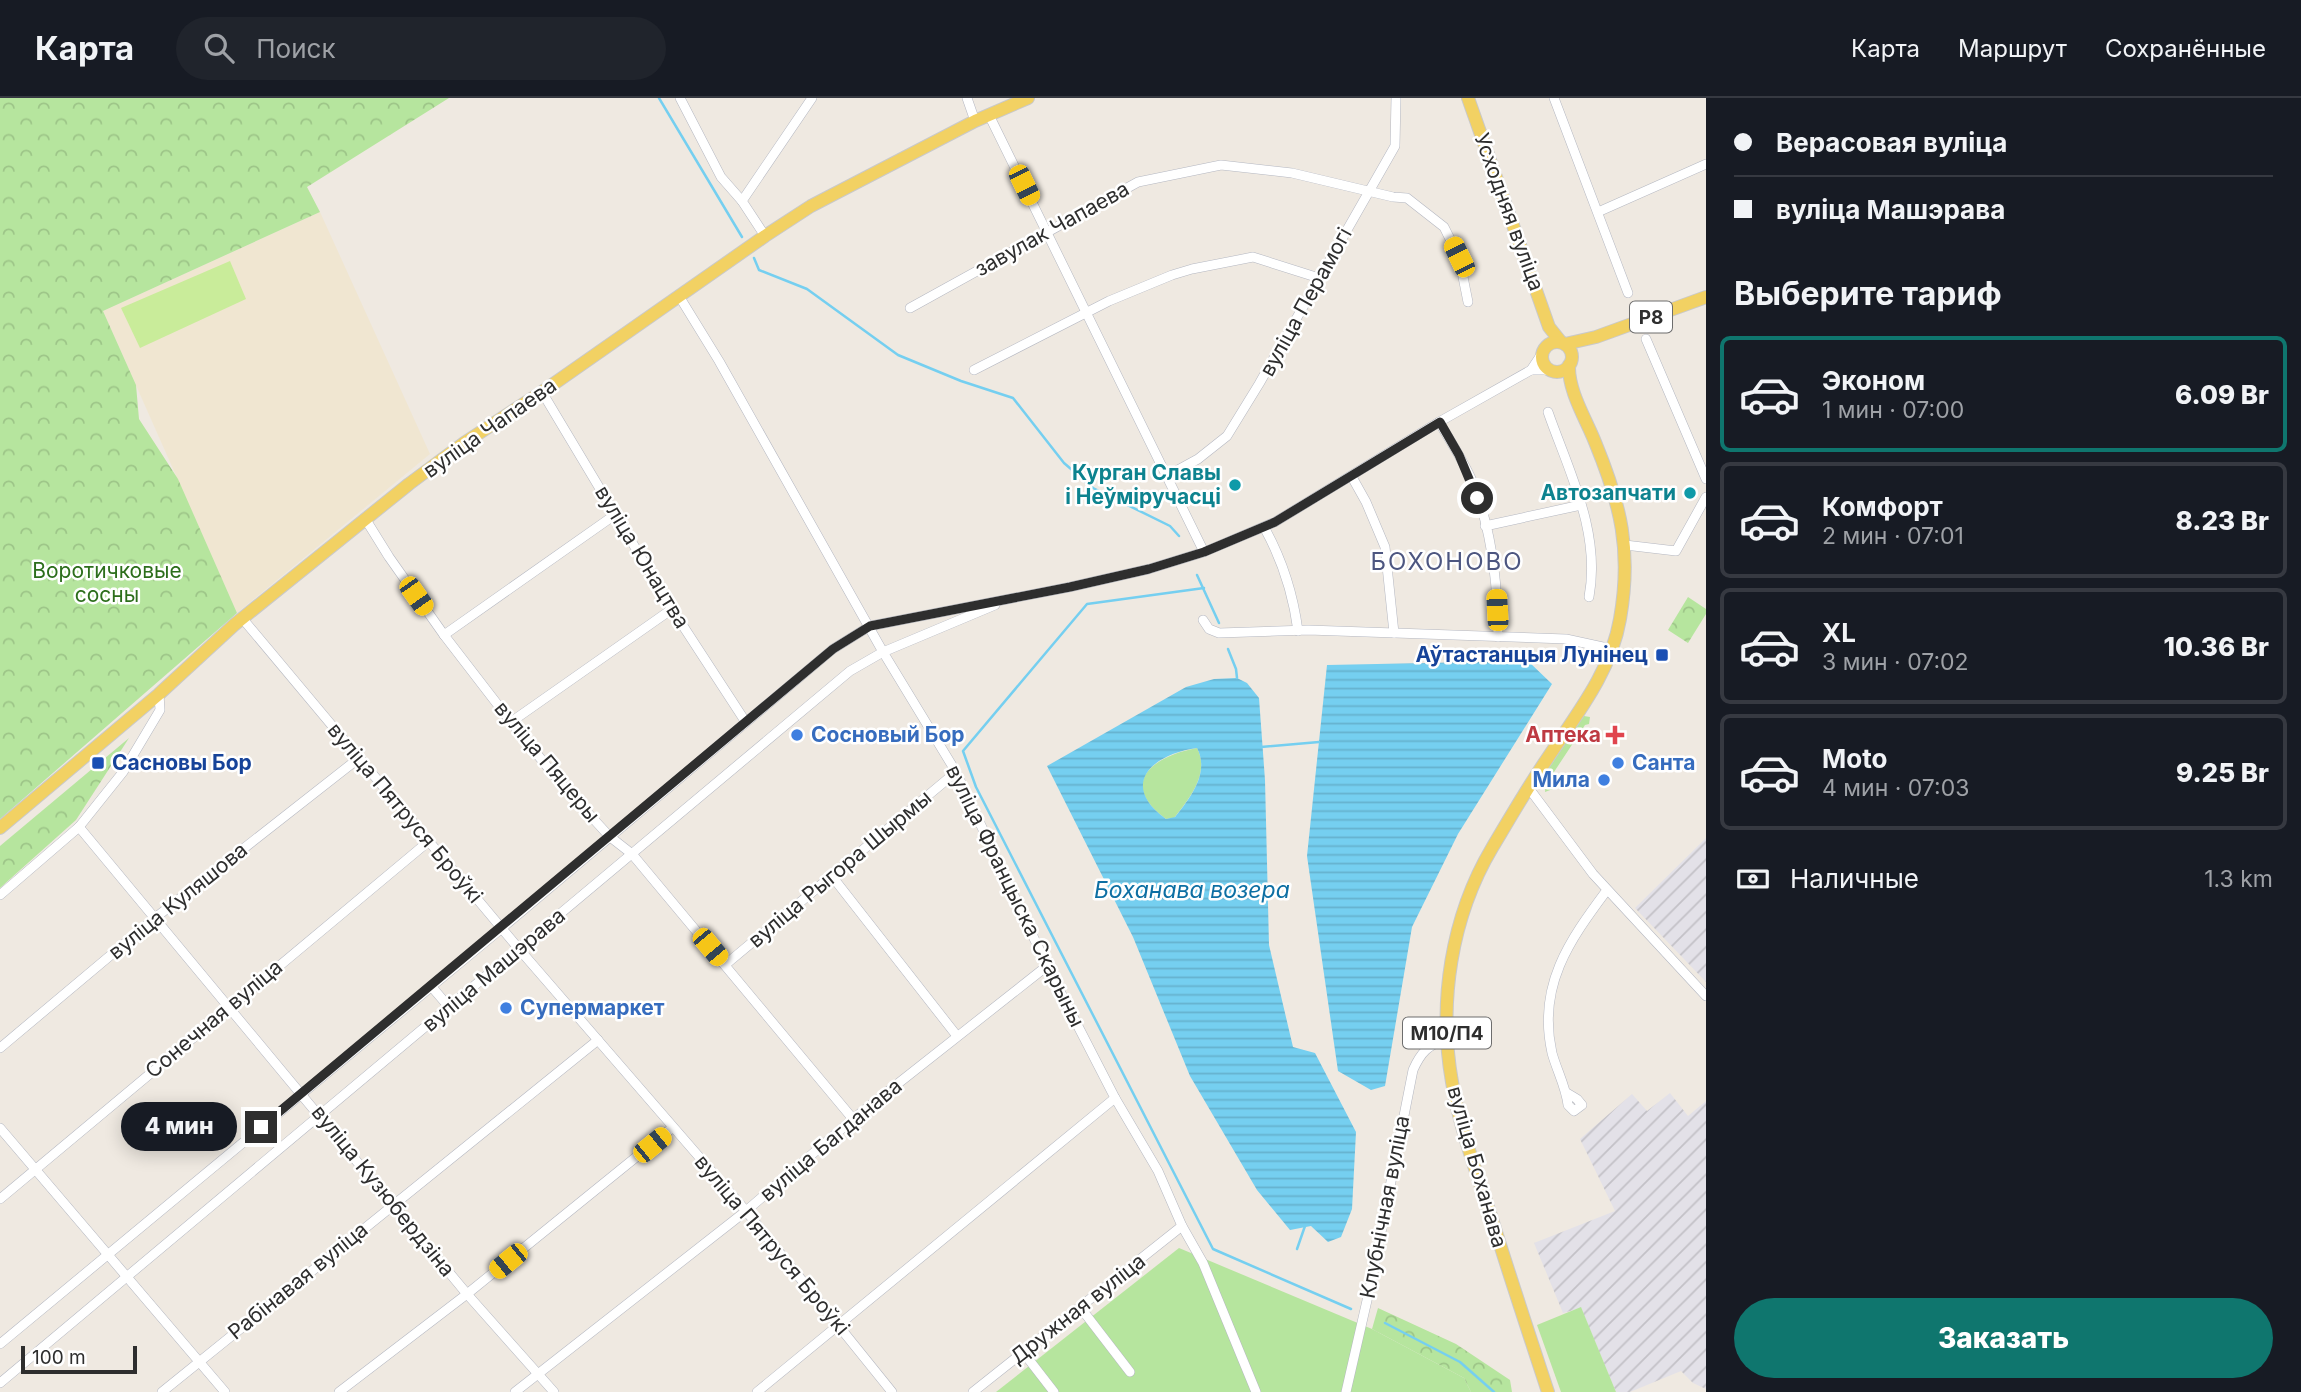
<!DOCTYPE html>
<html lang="ru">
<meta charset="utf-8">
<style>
:root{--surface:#171b24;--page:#20242c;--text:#f1f3f6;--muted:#9ea1a6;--line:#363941;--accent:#0f766e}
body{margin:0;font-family:Inter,sans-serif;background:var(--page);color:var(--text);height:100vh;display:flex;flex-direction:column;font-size:26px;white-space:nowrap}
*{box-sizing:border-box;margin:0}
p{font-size:23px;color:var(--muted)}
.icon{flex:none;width:38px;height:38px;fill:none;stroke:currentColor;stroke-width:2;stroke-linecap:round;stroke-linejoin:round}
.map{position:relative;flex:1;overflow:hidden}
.drawer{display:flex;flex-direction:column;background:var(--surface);width:595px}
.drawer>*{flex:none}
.hud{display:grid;align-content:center;height:154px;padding:0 28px;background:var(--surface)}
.scale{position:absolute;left:21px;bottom:18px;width:116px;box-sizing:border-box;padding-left:7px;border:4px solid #2e2e2e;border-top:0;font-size:19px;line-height:24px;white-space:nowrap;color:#2e2e2e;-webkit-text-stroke:5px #fff;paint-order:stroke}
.end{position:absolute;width:32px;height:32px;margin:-16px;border:9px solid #2e2e2e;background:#fff;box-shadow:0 0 0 4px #fff}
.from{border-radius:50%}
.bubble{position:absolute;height:49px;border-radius:24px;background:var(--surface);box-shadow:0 4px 18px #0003;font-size:23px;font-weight:800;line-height:49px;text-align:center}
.car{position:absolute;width:21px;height:42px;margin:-21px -10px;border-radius:9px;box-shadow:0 0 5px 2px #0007;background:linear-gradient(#f5c518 24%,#345 0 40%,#f5c518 0 76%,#345 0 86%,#f5c518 0)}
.hud b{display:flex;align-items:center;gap:24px;height:66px;font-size:26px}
.hud b+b{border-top:2px solid var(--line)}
.hud i{width:18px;height:18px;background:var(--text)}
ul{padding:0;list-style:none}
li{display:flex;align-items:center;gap:21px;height:116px;margin:0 14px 10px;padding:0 14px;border:4px solid var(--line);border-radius:10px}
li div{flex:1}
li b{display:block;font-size:26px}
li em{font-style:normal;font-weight:800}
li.on{border-color:var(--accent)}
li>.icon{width:63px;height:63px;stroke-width:1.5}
h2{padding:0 28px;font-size:32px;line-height:84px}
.pay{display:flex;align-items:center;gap:18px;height:77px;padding:0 28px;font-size:26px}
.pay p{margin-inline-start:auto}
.button{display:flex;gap:14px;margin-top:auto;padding:14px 28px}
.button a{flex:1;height:80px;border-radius:42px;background:var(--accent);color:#fff;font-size:28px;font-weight:800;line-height:80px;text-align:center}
header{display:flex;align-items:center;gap:42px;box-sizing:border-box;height:98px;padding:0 35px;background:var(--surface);border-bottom:2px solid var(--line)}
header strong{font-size:33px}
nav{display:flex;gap:38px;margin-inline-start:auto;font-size:24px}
.search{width:490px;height:63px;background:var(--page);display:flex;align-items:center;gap:18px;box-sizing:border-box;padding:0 24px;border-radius:38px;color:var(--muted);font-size:26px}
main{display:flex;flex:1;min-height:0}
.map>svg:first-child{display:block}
</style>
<header>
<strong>Карта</strong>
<div class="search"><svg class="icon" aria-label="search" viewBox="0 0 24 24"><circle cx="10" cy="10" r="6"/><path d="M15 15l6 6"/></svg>Поиск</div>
<nav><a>Карта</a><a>Маршрут</a><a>Сохранённые</a></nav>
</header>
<main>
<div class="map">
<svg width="1706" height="1294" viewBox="0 0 1706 1294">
<defs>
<pattern id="industrial-furrows" width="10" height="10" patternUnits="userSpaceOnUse" patternTransform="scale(1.75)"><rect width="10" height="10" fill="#e3e1e8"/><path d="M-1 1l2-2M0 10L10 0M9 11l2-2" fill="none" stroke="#c3c1c7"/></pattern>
<pattern id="forest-crowns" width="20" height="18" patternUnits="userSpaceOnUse" patternTransform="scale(1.75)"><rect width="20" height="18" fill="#b6e59e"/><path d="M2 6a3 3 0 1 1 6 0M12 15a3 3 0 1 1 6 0" fill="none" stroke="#9dc588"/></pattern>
<pattern id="water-rules" width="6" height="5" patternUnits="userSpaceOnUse" patternTransform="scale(1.75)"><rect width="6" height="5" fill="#75cff0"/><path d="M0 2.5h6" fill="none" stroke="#66b2ce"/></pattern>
</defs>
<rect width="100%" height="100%" fill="#efe9e1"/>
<!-- industrial -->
<g fill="url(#industrial-furrows)">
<path d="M 1706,740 L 1706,884 L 1635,810 Z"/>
<path d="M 1670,995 L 1688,1018 L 1706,1003 L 1706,1291 L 1693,1285 L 1681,1273 L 1630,1294 L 1616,1294 L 1581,1210 L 1563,1215 L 1534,1145 L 1615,1113 L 1580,1041 L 1632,996 L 1647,1013 Z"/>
</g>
<!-- education -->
<path fill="#f0e6d1" d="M 320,114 L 430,356 L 237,515 L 103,213 Z"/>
<!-- grass -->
<g fill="#b6e59e">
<path d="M 1584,618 L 1590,619 L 1589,626 L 1585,627 L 1552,677 L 1557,681 L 1558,689 L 1545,694 L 1547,673 Z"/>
<path d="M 1197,650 C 1210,675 1190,700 1174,720 L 1166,721 C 1117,685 1153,658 1197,650 Z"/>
<path d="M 1179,1150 L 1372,1231 L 1464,1280 L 1471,1294 L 996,1294 Z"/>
<path d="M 1581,1209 L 1616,1294 L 1561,1294 L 1537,1227 Z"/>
</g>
<!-- forest -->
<g fill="url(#forest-crowns)">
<path d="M 0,0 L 449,0 L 307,89 L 320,114 L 103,213 L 136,287 L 139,321 L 178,381 L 237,515 L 0,721 Z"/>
<path d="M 1688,499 L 1706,511 L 1706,516 L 1688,545 L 1668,532 Z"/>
<path d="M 129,640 L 76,722 L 0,790 L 0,748 Z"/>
<path d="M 1378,1210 L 1456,1246 L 1510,1282 L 1512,1294 L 1471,1294 L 1464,1280 L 1372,1231 Z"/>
</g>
<!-- pitch -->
<path fill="#c9ec9a" d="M 230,163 L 246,201 L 140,250 L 121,210 Z"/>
<!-- water -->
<g fill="url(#water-rules)" fill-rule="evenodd">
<path d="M 1528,563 L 1552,586 L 1458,736 L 1412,829 L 1385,988 L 1371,992 L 1338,973 L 1307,758 L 1327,567 Z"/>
<path d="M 1237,580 L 1247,585 L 1259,600 L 1265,682 L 1269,847 L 1293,949 L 1315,955 L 1356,1034 L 1352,1111 L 1341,1139 L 1328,1144 L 1311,1128 L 1290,1132 L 1257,1092 L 1190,978 L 1133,839 L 1047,668 L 1186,589 L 1214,581 ZM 1197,650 C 1210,675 1190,700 1175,719 L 1166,721 C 1118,686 1153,656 1197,650 Z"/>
</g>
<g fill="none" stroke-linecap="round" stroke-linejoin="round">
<!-- stream -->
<g stroke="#75cff0" stroke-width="2.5">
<path d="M 659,0 L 742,139"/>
<path d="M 754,160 L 759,172 L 807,191 L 898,257 L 961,283 L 1013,300 L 1064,365 L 1093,390 L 1170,428 L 1179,438"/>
<path d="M 1197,477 L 1219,525"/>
<path d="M 1204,490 L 1087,506 L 963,653 L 976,689 L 1213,1151 L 1351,1211"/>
<path d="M 1228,551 L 1236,571 L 1237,580"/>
<path d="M 1261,649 L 1319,644"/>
<path d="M 1297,1151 L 1305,1128"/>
<path d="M 1385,1225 L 1460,1264 L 1494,1294"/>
</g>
<defs>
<g id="minor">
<path d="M 680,0 L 721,79 L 742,103"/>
<path d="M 967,0 L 975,23"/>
<path d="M 1554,0 L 1628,195"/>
<path d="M 989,17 L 1204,454"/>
<path d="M 1598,114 L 1706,66"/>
<path d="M 765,138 L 742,103 L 812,0"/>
<path d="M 679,198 L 719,263 L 883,554 L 956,674 L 1047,868 L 1115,1000 L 757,1294"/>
<path d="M 910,210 L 1138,84 L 1221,67 L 1292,75 L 1393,99 L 1407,100 L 1444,129 L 1459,159 L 1468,204"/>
<path d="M 1646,241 L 1706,381"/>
<path d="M 974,272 L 1109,203 L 1172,177 L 1192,171 L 1253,159 L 1319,180"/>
<path d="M 1531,272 L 1550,272"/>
<path d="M 542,294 L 672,511 L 745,623"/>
<path d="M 1548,314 C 1569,374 1601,434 1589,499"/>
<path d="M 1439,324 C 1451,344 1464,364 1473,385 C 1492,433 1498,488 1498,539"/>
<path d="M 1167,378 L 1198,361 L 1227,338 L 1259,286 L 1395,48 L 1396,0"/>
<path d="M 1352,379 L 1366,404 L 1385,449 L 1394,535"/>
<path d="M 366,422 L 389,459 L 444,537 L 511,624 L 558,682 L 609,738 L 632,756 L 853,1021"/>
<path d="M 1485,428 L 1581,407"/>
<path d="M 1264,429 C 1283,463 1293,495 1298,533"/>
<path d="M 1625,447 L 1676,453 L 1706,399"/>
<path d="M 242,520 L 519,851 L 746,1113 L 892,1294"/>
<path d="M 1203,522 L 1209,531 L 1219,535 L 1308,532 L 1566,541 L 1612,551"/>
<path d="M 444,537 L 616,416"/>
<path d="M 511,624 L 672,511"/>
<path d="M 1528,689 L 1593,776 L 1706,898"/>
<path d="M 79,729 L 467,1196 L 554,1294"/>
<path d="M 831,777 L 957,938"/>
<path d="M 0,797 L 79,729 L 123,674 L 160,612 L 159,596"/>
<path d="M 725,867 L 956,674"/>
<path d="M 431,888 L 449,909"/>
<path d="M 0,950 L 155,820 L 359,660"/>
<path d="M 1567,995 L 1577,1001 L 1582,1007 L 1574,1013 L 1568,1007 C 1566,989 1557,973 1552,955 C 1537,888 1569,843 1607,792"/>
<path d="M 1115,1000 L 1158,1073 L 1182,1128 L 1203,1165 L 1256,1294"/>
<path d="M 0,1030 L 225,1294"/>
<path d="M 0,1101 L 429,743"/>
<path d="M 1080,1209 L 1130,1274"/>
<path d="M 0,1246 L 502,830 L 833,551 L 870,528 L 1070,489 L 1149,471 L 1204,454 L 1275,424 L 1439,324 L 1531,272 L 1541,257"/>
<path d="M 1023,1254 L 1054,1294"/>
<path d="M 0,1285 L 850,573 L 883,554 L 995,507"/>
<path d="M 162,1294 L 598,942"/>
<path d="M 339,1294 L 467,1196 L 672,1030"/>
<path d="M 515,1294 L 746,1113 L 853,1021 L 1047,868"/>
<path d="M 973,1294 L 1182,1128"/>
<path d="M 1346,1294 L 1371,1185 L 1413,972 C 1421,954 1428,947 1447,941"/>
</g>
<g id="major">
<path d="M 1468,0 L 1549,229 L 1561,244"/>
<circle cx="1557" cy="259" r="15"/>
<path d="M 1565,246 L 1596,239 L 1706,199"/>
<path d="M 0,730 L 159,596 L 234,527 L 409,386 L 464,345 L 542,294 L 765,138 L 811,108 L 975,23 L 1028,0"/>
<path d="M 1548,1294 C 1529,1236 1510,1179 1492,1121 C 1477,1076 1460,1031 1452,984 C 1438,905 1451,819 1492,750 C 1510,720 1527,690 1547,661 C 1576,617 1611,574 1620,521 C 1632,453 1621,407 1595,344 C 1586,321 1568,293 1569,267"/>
</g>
</defs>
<!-- minor casing -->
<use href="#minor" stroke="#b4b7c1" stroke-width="10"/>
<!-- major casing -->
<use href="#major" stroke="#c9c9c9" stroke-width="14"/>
<!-- minor -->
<use href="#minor" stroke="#fff" stroke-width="9"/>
<!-- major -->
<use href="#major" stroke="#f2d163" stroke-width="12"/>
</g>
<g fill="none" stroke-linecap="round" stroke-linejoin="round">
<!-- route -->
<path stroke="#2e2e2e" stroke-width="9" d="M 261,1029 L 833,551 L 870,528 L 1070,489 L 1149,471 L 1204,454 L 1275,424 L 1440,324 L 1459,357 L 1477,400"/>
</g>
<!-- markers -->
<g fill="#0f9aa8" stroke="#fff" stroke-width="2.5">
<circle cx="1235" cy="387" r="7"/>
<circle cx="1690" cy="395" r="7"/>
</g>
<g fill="#1a4fb4" stroke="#fff" stroke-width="2.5">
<rect x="1655" y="550" width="14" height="14" rx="3.5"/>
<rect x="91" y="658" width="14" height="14" rx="3.5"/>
</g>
<g fill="#3f7fe0" stroke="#fff" stroke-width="2.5">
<circle cx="797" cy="637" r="7"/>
<circle cx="1618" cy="665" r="7"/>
<circle cx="1604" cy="682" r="7"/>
<circle cx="506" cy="910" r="7"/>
</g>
<path fill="#e0444e" stroke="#fff" stroke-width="2.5" d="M1611.5 626.5h7v7h7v7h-7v7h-7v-7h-7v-7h7z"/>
<g text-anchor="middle" stroke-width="5" stroke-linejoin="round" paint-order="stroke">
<!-- shield labels -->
<g fill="#fff" stroke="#6d6d6d" stroke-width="2">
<rect x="1630" y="203.5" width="42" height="31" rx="5"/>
<rect x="1403" y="919.5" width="88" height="31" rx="5"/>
</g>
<g font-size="19" font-weight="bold" fill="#2e2e2e">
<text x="1651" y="226">Р8</text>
<text x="1447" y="942">М10/П4</text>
</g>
<!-- street labels -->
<g font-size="21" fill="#2e2e2e" stroke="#fff">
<text transform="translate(1509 114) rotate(70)" y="7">Усходняя вуліца</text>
<text transform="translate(1052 131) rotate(-29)" y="7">завулак Чапаева</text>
<text transform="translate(1306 204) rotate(-61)" y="7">вуліца Перамогі</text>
<text transform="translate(490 330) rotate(-35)" y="7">вуліца Чапаева</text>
<text transform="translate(642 459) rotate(59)" y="7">вуліца Юнацтва</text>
<text transform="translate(547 664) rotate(50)" y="7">вуліца Пяцеры</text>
<text transform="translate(405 715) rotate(50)" y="7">вуліца Пятруся Броўкі</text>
<text transform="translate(840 771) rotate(-40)" y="7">вуліца Рыгора Шырмы</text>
<text transform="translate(1015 798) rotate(64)" y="7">вуліца Францыска Скарыны</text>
<text transform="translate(178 803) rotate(-39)" y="7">вуліца Куляшова</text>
<text transform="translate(494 872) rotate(-40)" y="7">вуліца Машэрава</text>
<text transform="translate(214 921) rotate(-40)" y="7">Сонечная вуліца</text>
<text transform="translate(831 1042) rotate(-40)" y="7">вуліца Багданава</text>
<text transform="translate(1477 1069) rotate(74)" y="7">вуліца Боханава</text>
<text transform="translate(383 1093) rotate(51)" y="7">вуліца Кузюбердзіна</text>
<text transform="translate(1385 1109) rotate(-79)" y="7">Клубнічная вуліца</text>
<text transform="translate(772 1147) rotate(50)" y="7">вуліца Пятруся Броўкі</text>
<text transform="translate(298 1183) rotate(-39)" y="7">Рабінавая вуліца</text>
<text transform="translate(1078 1211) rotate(-38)" y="7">Дружная вуліца</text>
</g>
<!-- culture labels -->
<g font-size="21" font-weight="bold" fill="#0d838f" stroke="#fff" text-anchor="end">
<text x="1221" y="382">Курган Славы<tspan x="1221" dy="24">і Неўміручасці</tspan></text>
<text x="1676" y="402">Автозапчати</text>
</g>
<!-- park labels -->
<g font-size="21" fill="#2c6e1b" stroke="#fff">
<text x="107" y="480">Воротичковые<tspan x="107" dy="24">сосны</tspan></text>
</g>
<!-- transit labels -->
<g font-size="21" font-weight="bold" fill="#164399" stroke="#fff" text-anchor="end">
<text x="1648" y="564">Аўтастанцыя Лунінец</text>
<text x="112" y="672" text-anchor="start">Сасновы Бор</text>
</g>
<!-- shop labels -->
<g font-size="21" font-weight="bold" fill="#366cbe" stroke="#fff" text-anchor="start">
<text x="811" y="644">Сосновый Бор</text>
<text x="1632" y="672">Санта</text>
<text x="1590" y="689" text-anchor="end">Мила</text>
<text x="520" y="917">Супермаркет</text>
</g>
<!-- health labels -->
<g font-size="21" font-weight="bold" fill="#be3a42" stroke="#fff" text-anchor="end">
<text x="1601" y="644">Аптека</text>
</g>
<!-- water labels -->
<g font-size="23" font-style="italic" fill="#0d6fa3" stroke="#fff">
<text x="1192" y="800">Боханава возера</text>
</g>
<!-- quarter labels -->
<g font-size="24" letter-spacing="2" fill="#4d5680" stroke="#fff">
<text x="1447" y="472">БОХОНОВО</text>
</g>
</g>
</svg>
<div class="scale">100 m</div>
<i class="end from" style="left:1477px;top:400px"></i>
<i class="end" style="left:261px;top:1029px"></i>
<div class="bubble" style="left:121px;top:1004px;width:116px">4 мин</div>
<i class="car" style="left:1024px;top:87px;rotate:154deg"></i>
<i class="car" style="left:1459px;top:159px;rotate:334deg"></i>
<i class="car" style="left:416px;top:498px;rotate:145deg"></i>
<i class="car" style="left:1497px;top:512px;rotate:357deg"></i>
<i class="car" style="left:710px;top:849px;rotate:140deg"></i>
<i class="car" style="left:652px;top:1047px;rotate:51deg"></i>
<i class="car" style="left:508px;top:1163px;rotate:231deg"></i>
</div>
<section class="drawer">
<div class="hud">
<b><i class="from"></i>Верасовая вуліца</b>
<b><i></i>вуліца Машэрава</b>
</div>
<h2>Выберите тариф</h2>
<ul>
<li class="on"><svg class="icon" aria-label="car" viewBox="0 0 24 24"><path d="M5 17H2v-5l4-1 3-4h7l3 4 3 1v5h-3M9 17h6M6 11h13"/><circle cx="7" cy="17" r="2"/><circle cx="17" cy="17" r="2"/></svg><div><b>Эконом</b><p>1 мин · 07:00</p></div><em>6.09 Br</em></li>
<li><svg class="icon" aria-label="car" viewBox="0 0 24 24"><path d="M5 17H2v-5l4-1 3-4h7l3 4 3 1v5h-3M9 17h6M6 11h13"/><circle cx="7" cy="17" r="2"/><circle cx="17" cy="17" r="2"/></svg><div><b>Комфорт</b><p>2 мин · 07:01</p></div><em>8.23 Br</em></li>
<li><svg class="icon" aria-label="car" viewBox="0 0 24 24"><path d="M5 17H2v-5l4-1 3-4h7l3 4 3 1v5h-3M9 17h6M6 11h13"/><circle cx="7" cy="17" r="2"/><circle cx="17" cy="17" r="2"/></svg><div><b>XL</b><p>3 мин · 07:02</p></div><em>10.36 Br</em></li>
<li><svg class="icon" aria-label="car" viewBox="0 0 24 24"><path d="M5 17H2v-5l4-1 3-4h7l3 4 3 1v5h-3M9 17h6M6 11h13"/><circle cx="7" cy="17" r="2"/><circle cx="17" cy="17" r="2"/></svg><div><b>Moto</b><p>4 мин · 07:03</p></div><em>9.25 Br</em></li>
</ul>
<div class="pay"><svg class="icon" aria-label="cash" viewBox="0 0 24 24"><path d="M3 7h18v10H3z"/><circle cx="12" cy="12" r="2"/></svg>Наличные<p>1.3 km</p></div>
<div class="button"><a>Заказать</a></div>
</section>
</main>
